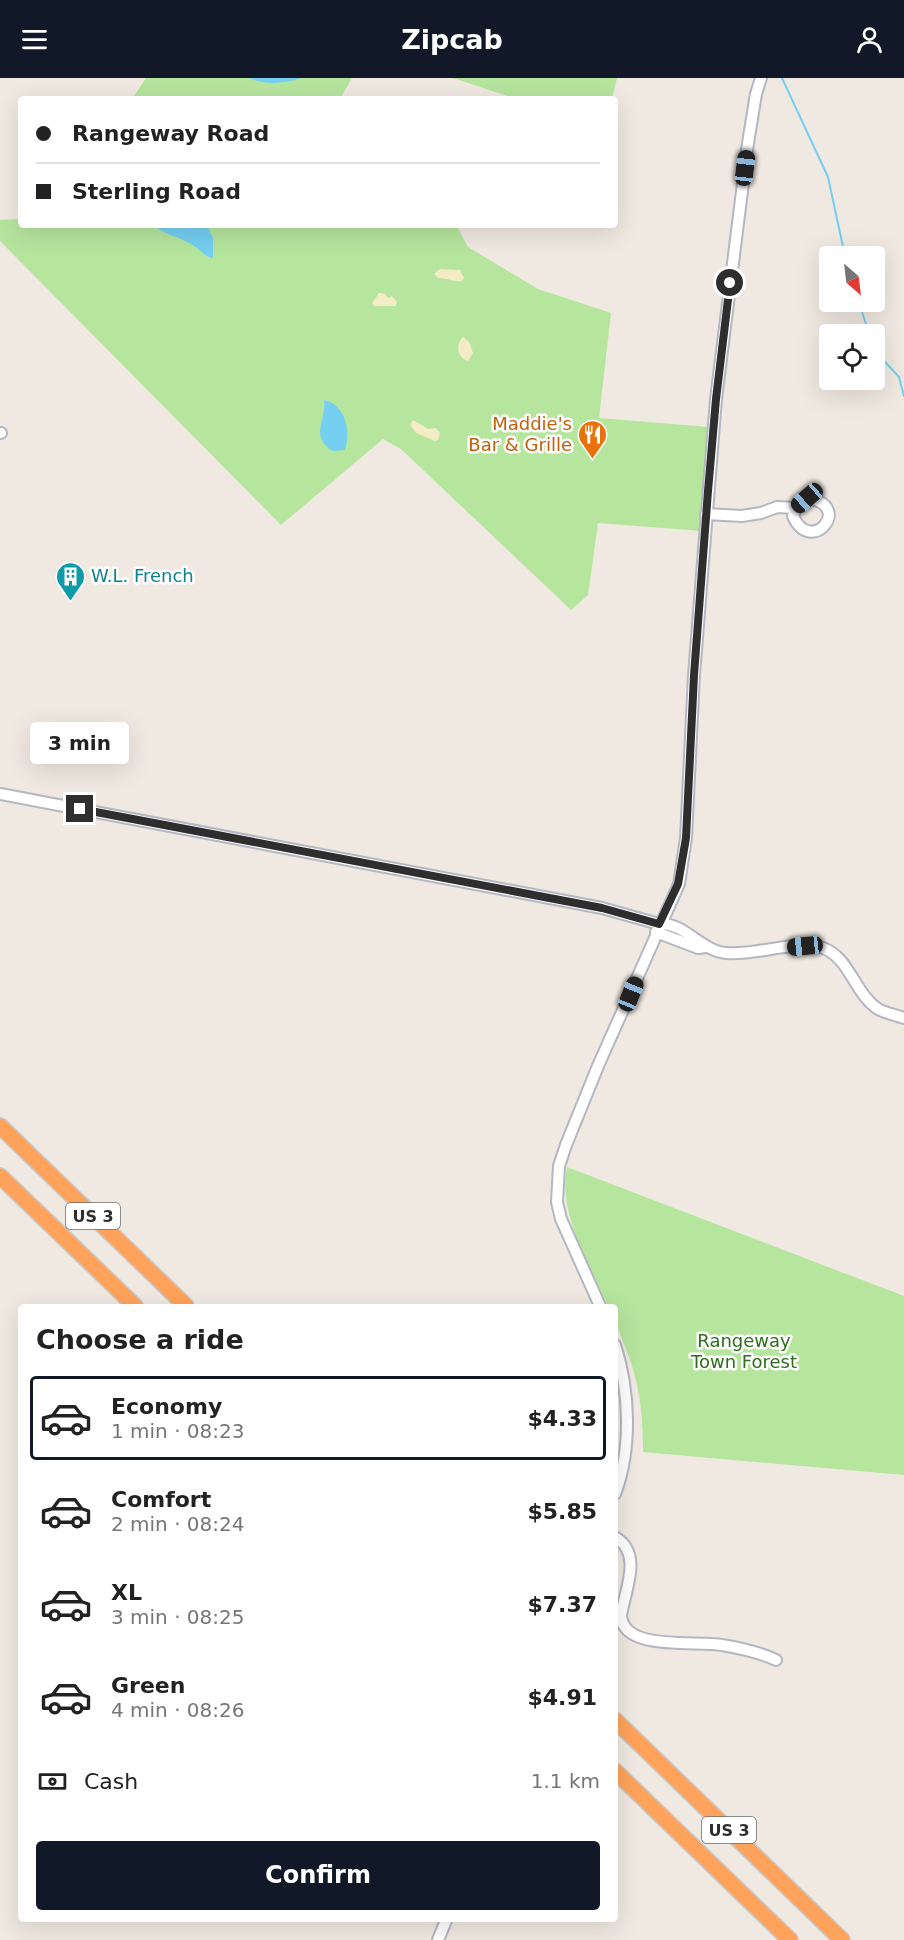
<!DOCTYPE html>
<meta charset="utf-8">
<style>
:root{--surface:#fff;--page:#f6f6f6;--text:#222;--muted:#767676;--line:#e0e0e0;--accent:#111827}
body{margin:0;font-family:"DejaVu Sans",sans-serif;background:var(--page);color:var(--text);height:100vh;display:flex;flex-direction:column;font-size:22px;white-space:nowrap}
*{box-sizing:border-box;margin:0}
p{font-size:20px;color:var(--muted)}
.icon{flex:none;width:33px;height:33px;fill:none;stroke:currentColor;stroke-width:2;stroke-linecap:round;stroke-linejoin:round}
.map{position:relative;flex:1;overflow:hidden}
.drawer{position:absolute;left:18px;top:1226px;width:600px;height:618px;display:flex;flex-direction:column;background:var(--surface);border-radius:6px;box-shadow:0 6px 24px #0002}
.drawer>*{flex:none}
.top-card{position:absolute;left:18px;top:18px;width:600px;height:132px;border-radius:6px;box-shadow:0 6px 24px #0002;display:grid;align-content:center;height:132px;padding:0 18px;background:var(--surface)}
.needle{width:39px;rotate:152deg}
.tools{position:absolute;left:819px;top:168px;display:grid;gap:12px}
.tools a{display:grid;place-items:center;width:66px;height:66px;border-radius:6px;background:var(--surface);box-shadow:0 6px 24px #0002;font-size:30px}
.end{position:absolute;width:27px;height:27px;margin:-14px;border:8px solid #2e2e2e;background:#fff;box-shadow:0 0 0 3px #fff}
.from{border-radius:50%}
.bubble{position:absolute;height:42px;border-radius:6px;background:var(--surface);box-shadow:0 6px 24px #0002;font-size:20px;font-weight:700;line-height:42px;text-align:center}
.car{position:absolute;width:18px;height:36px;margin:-18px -9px;border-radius:8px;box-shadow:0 0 4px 2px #0007;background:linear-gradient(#222 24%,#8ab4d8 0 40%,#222 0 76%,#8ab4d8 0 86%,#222 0)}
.top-card b{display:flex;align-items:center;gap:21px;height:57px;font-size:22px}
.top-card b+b{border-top:2px solid var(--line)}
.top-card i{width:15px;height:15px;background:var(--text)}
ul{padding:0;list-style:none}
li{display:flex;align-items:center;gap:18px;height:84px;margin:0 12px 9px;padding:0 6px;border:3px solid transparent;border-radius:6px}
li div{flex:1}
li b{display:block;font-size:22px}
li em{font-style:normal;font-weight:700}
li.on{border-color:var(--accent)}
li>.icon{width:54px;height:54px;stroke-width:1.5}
h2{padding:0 18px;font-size:27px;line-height:72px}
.pay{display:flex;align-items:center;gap:15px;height:66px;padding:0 18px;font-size:22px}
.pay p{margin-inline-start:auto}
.button{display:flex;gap:12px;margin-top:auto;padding:12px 18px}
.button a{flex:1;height:69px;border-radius:6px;background:var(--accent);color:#fff;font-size:24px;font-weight:700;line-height:69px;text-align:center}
header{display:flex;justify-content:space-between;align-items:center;height:78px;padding:0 18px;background:var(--accent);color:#fff;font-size:27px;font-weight:700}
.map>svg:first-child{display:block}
</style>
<header><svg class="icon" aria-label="menu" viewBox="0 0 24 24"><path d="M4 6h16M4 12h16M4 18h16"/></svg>Zipcab<svg class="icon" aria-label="person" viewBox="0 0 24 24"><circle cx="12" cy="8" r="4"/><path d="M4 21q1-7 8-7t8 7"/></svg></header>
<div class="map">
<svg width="904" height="1862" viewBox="0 0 904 1862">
<rect width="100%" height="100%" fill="#efe9e1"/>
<!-- green -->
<g fill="#b6e59e">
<path d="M 146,0 L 352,0 L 340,21 L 132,21 Z"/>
<path d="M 453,0 L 617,0 L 612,21 L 517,21 Z"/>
<path d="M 21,141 L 21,147 L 456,147 L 468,169 L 538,211 L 611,235 L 599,340 L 709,349 L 702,453 L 598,445 L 588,517 L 571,532 L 401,371 L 383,361 L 281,447 L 0,163 L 0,142 Z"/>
<path d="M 567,1089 L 904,1218 L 904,1397 L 643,1374 C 643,1345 641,1318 633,1291 C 627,1269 615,1251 615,1228 L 608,1228 C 589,1185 558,1137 567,1089 Z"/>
</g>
<!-- sand -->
<g fill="#f3ecc5">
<path d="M 440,191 L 460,192 L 464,200 L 462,203 C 454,204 446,200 438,200 L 434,196 Z"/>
<path d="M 379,215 L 385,216 L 388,220 L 392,218 L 397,224 L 396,228 L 374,228 L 372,225 Z"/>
<path d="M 463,259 L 469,264 L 473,275 L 468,283 C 457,280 455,266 463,259 Z"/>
<path d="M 413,342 L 428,351 L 436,350 L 440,355 L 438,362 L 435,363 L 416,355 L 410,347 Z"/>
</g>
<!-- water -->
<g fill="#75cff0">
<path d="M 249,0 L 301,0 C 285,6 265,7 249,0 Z"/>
<path d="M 154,147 L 207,147 L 213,160 L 213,180 C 206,180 201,172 194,168 C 182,159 163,157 154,147 Z"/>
<path d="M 324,322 C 346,327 351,353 345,372 L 332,373 C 309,357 327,342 324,322 Z"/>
</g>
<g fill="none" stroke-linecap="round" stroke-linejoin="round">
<!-- stream -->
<g stroke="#75cff0" stroke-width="2">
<path d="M 782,0 L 828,99 L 845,178"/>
<path d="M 859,224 L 869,256"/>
<path d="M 874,272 L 899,299 L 904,318"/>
</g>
<defs>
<g id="minor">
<path d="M 0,355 L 1,355"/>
<path d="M 706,436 L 742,438 L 761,435 L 777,429 L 796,430 L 793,438 C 811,479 855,427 807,420 L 796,430"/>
<path d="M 0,716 L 602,830 L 659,846 C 684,844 701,873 726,875 C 755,878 798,861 823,870 C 850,880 854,915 878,931 C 885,935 896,937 904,940"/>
<path d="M 656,854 L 698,870 L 706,869"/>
<path d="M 600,1228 L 561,1141 L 557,1124 L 559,1088 L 566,1067 L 598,988 L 679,806 L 686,760 L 694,597 L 716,321 L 748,65 L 756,16 L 761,0"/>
<path d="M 615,1267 C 630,1313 632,1371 615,1416"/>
<path d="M 615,1459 C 644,1476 624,1514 621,1538 C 624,1574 697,1562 722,1567 C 740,1570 759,1574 776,1582"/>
<path d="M 438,1862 L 447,1840"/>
</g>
<g id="highway">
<path d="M 0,1048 L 186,1228"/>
<path d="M 0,1098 L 135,1228"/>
<path d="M 615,1642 L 842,1862"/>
<path d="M 615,1693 L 790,1862"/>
</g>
</defs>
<!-- minor casing -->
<use href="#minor" stroke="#b4b7c1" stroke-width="14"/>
<!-- highway casing -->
<use href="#highway" stroke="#c9c9c9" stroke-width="18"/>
<!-- minor -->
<use href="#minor" stroke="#fff" stroke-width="10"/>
<!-- highway -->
<use href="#highway" stroke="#ffa35c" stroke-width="15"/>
</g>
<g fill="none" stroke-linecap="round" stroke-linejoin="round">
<!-- route -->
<path stroke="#2e2e2e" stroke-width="8" d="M 80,731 L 602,830 L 659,846 L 678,806 L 686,760 L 694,597 L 708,413 L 716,321 L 730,205"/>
</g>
<!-- icons -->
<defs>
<symbol id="restaurant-pin" viewBox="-11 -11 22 30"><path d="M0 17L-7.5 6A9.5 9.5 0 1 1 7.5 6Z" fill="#e8710a" stroke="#fff"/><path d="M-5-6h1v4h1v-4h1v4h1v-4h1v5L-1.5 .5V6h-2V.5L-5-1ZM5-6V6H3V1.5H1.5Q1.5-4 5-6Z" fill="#fff"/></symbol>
<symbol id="building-pin" viewBox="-11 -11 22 30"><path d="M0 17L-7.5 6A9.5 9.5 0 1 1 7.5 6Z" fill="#0f9aa8" stroke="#fff"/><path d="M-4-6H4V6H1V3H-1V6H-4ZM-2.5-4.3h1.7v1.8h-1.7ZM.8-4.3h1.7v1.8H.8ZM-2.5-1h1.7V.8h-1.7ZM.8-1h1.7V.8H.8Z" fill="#fff"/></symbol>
</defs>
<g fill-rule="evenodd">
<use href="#restaurant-pin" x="576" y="340" width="33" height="45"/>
<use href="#building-pin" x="54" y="482" width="33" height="45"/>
</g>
<g text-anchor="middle" stroke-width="5" stroke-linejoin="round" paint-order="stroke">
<!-- shield labels -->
<g fill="#fff" stroke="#6d6d6d" stroke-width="1.5">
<rect x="66" y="1125" width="54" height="26" rx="4.5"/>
<rect x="702" y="1739" width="54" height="26" rx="4.5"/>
</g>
<g font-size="16" font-weight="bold" fill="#2e2e2e">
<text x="93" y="1144">US 3</text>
<text x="729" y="1758">US 3</text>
</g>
<!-- food labels -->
<g font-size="18" fill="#c56008" stroke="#fff" text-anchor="end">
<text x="572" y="352">Maddie's<tspan x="572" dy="21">Bar &amp; Grille</tspan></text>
</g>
<!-- culture labels -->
<g font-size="18" fill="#0d838f" stroke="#fff" text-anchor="start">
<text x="91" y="504">W.L. French</text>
</g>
<!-- park labels -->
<g font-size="18" fill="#2c6e1b" stroke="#fff">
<text x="744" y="1269">Rangeway<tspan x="744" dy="21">Town Forest</tspan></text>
</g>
</g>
</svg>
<div class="tools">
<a><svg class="needle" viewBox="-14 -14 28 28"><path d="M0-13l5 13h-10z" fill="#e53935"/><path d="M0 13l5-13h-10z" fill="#767676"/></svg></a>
<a><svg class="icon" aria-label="locate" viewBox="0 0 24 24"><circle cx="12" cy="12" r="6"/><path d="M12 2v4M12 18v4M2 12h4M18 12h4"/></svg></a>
</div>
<i class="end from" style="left:730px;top:205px"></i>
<i class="end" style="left:80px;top:731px"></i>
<div class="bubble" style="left:30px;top:644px;width:99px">3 min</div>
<i class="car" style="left:745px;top:90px;rotate:7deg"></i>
<i class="car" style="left:807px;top:420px;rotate:229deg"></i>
<i class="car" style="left:805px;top:868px;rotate:264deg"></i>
<i class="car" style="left:631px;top:916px;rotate:22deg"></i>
<div class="top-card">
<b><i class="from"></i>Rangeway Road</b>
<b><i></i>Sterling Road</b>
</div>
<section class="drawer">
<h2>Choose a ride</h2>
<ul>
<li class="on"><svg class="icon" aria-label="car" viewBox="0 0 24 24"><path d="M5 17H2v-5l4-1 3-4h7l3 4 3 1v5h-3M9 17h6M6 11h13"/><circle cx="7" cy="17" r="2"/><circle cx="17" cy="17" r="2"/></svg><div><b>Economy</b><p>1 min · 08:23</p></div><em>$4.33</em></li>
<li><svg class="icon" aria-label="car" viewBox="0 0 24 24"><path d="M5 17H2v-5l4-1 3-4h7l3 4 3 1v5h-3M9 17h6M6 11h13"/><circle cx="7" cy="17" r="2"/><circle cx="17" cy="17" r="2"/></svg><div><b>Comfort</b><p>2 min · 08:24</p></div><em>$5.85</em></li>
<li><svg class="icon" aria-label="car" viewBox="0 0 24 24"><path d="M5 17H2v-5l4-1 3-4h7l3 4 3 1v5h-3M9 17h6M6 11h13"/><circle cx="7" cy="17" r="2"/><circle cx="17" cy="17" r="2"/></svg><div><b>XL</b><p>3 min · 08:25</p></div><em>$7.37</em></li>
<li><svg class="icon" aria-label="car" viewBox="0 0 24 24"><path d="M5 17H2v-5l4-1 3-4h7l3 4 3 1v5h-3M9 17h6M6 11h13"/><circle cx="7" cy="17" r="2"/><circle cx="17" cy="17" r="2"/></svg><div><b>Green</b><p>4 min · 08:26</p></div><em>$4.91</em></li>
</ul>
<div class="pay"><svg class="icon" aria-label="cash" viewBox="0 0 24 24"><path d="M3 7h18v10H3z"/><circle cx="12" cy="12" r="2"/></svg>Cash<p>1.1 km</p></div>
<div class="button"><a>Confirm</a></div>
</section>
</div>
